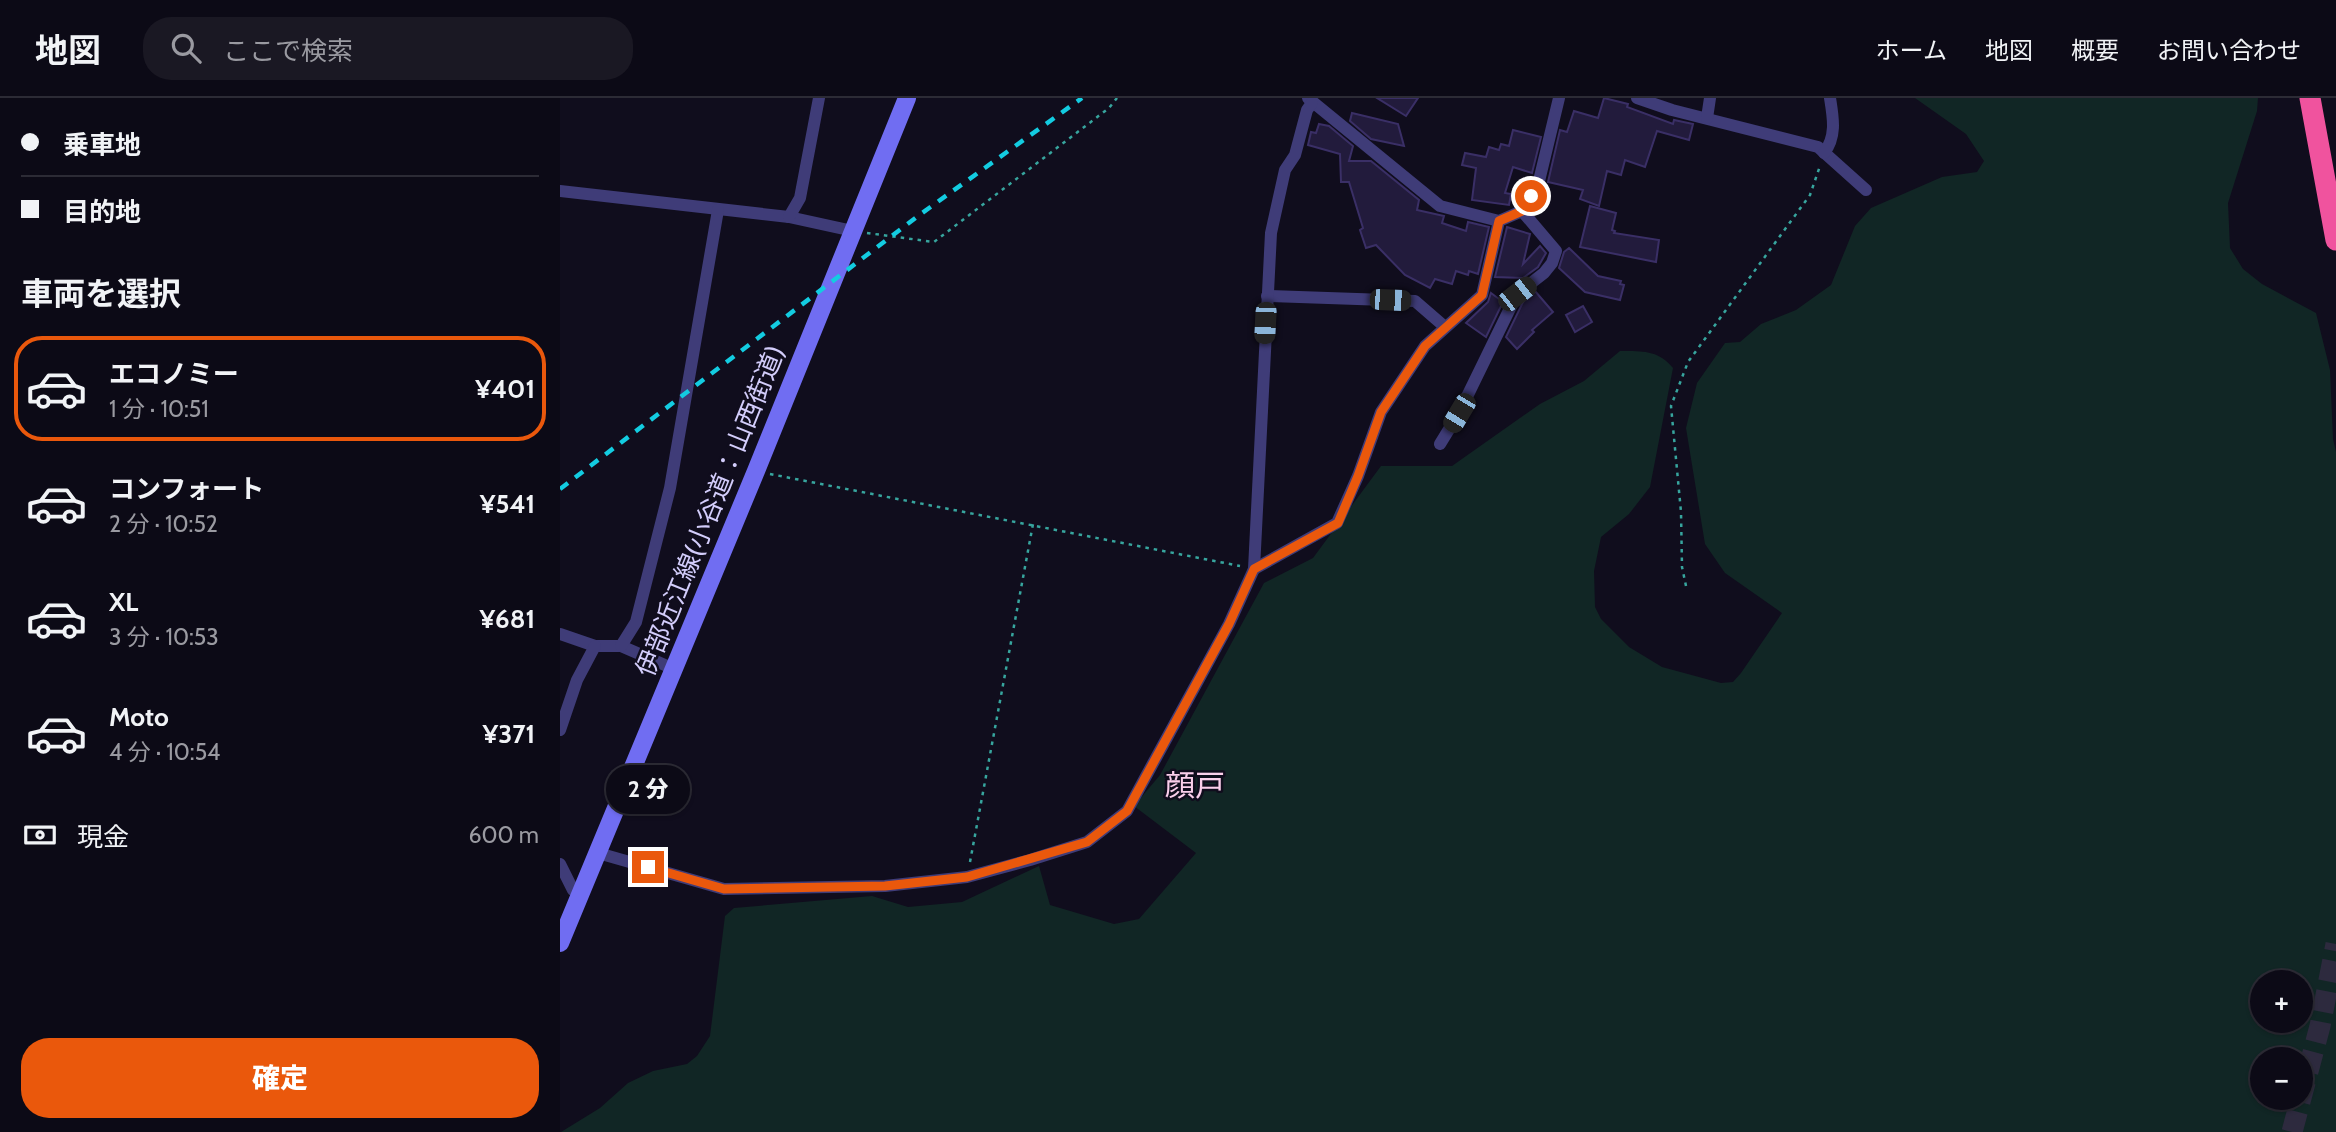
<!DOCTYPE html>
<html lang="ja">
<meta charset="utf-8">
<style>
:root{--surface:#0c0a16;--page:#1a1823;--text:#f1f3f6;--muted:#9a9aa1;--line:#2c2b35;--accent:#ea580c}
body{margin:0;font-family:Cabin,"Noto Sans JP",sans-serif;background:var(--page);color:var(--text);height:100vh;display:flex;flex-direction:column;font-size:26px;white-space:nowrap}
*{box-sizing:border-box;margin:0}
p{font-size:23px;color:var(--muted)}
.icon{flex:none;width:38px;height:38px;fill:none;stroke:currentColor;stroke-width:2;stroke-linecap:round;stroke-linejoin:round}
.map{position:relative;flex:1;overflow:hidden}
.drawer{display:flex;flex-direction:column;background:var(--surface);width:560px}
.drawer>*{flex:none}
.hud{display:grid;align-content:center;height:154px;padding:0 21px;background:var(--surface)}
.buttons{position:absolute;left:1690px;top:872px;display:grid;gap:14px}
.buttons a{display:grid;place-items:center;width:63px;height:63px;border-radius:50%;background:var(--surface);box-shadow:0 2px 5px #0004,0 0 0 2px var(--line);font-size:35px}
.end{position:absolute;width:32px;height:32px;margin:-16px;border:9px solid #ea580c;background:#fff;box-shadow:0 0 0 4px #fff}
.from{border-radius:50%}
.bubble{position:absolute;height:49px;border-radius:24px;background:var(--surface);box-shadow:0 2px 5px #0004,0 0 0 2px var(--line);font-size:23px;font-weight:800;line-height:49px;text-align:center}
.car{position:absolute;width:21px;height:42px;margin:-21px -10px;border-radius:9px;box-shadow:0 0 5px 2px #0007;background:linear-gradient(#222 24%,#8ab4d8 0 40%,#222 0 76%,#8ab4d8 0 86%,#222 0)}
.hud b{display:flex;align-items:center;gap:24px;height:66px;font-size:26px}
.hud b+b{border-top:2px solid var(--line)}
.hud i{width:18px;height:18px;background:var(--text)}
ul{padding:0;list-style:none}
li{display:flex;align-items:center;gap:21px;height:105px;margin:0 14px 10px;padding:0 7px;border:4px solid transparent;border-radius:28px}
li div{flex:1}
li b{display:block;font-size:26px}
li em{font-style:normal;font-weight:800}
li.selected{border-color:var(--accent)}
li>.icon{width:63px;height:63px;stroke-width:1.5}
h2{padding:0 21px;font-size:32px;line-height:84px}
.pay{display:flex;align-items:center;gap:18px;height:77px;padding:0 21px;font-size:26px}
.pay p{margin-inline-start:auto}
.action{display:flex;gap:14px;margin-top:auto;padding:14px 21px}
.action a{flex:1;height:80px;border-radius:28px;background:var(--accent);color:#fff;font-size:28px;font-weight:800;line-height:80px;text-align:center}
header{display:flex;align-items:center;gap:42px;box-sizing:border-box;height:98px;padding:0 35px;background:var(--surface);border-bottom:2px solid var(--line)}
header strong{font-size:33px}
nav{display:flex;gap:38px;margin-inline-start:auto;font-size:24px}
.search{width:490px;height:63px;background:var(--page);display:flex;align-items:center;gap:18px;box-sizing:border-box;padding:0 24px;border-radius:28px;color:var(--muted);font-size:26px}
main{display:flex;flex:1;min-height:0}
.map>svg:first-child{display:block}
</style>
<header>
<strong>地図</strong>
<div class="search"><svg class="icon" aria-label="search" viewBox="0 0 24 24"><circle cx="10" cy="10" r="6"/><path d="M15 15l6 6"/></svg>ここで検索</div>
<nav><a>ホーム</a><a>地図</a><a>概要</a><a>お問い合わせ</a></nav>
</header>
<main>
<section class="drawer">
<div class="hud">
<b><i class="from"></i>乗車地</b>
<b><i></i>目的地</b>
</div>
<h2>車両を選択</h2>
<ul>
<li class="selected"><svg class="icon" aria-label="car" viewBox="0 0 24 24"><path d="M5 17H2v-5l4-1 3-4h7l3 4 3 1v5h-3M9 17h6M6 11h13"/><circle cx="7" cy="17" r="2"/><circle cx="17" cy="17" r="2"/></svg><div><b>エコノミー</b><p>1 分 · 10:51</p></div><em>¥401</em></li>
<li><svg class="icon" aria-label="car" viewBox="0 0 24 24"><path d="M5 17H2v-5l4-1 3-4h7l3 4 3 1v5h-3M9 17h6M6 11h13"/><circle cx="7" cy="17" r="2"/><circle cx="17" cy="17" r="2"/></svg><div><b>コンフォート</b><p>2 分 · 10:52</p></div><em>¥541</em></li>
<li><svg class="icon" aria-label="car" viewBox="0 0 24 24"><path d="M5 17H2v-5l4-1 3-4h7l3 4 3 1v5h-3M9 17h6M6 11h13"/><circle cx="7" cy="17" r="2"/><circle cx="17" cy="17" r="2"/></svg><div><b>XL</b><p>3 分 · 10:53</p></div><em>¥681</em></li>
<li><svg class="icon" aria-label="car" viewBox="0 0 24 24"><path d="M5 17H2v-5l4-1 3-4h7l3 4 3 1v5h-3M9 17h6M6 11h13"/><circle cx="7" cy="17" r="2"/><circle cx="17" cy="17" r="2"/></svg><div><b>Moto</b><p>4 分 · 10:54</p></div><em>¥371</em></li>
</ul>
<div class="pay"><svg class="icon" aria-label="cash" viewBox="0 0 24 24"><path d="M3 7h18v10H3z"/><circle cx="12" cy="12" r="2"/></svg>現金<p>600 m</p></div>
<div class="action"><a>確定</a></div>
</section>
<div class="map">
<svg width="1776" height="1034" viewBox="0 0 1776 1034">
<rect width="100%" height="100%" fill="#100d1d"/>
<!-- green -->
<path fill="#112625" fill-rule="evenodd" d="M 1355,0 L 1698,0 L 1697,13 L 1668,105 L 1670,150 L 1683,171 L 1702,186 L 1756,215 L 1770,272 L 1773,341 L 1776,354 L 1776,1034 L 1,1034 L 40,1010 L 68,985 L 93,973 L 127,966 L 137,958 L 150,938 L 165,818 L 174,810 L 312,798 L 348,809 L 402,804 L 479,768 L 490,807 L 554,826 L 579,821 L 636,755 L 574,708 L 600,677 L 704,485 L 753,460 L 821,368 L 892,368 L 980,306 L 1024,283 L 1060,253 C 1081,253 1099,252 1113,270 L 1090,389 L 1069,416 L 1041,439 L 1034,473 L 1035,509 L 1041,521 L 1069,549 L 1102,569 L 1161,585 L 1173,584 L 1181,575 L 1222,515 L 1165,475 L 1145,446 L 1126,330 L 1137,285 L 1165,245 L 1180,244 L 1201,226 L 1236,212 L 1271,187 L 1295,128 L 1311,110 L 1382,79 L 1417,74 L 1424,63 L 1406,36 ZM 1703,884 L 1741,884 L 1741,922 L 1703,922 ZM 1703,961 L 1741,961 L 1741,999 L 1703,999 Z"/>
<!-- building -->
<g fill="#221b3c" stroke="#3a2f66" stroke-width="2">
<path d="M 817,0 L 858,0 L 846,18 Z"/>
<path d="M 1044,0 L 1068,6 L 1067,9 L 1113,26 L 1114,22 L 1133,26 L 1129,42 L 1097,33 L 1085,69 L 1065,62 L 1061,77 L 1047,73 L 1039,108 L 1020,101 L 1023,92 L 988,84 L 1000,32 L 1007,34 L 1014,13 L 1038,20 Z"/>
<path d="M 792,15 L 838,26 L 844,48 L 811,41 L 790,23 Z"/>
<path d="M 759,26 L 769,28 L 793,48 L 789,63 L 811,63 L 859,102 L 857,112 L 884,118 L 882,125 L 906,133 L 908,124 L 929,129 L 918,176 L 909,173 L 908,177 L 896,173 L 892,186 L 875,181 L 870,190 L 845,177 L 816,147 L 806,150 L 800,132 L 803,130 L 789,84 L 781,84 L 780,56 L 748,47 L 751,34 L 756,35 Z"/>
<path d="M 953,32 L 981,39 L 972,75 L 953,69 L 945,95 L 951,96 L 949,107 L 912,102 L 916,70 L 902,67 L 905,55 L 926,59 L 929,49 L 939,52 L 941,46 L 949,48 Z"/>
<path d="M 1030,108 L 1056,115 L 1052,132 L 1055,133 L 1054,135 L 1099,142 L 1096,164 L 1020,149 Z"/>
<path d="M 947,129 L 970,136 L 963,166 L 980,148 L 986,155 L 978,169 L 963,180 L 935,179 Z"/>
<path d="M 1009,150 L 1038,178 L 1061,183 L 1060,186 L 1064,187 L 1060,202 L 1025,194 L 999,170 L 1004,154 Z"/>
<path d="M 975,193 L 993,214 L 972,232 L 974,234 L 957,251 L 946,239 L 964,202 Z"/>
<path d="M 931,195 L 943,204 L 926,239 L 906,225 L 928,204 Z"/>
<path d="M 1023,208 L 1032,224 L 1015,234 L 1006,217 Z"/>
</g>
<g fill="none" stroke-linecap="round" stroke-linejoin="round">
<!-- highway-tunnel -->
<path stroke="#2d2a3e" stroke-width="21" stroke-dasharray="21 10" stroke-linecap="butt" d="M 1732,1034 L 1760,928 L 1776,846"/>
<!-- path -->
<g stroke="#37a59e" stroke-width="2.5" stroke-dasharray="3.5 5" stroke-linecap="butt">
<path d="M 307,135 L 374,144 L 549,10 L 557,0"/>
<path d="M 210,376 L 680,468"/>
<path d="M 1126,488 L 1122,469 L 1121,414 L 1111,308 L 1128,264 L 1250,97 L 1260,68"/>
<path d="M 410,764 L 473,426"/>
</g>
<!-- street -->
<g stroke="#3f3c78" stroke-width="12">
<path d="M 748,0 L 880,108 L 939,123 L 962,113 L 979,83 L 999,0"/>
<path d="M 1077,0 L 1112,12 L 1258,49 L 1306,92"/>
<path d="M 1147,20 L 1150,0"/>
<path d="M 1264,55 C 1277,38 1273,19 1270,0"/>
<path d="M 0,93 L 229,119 L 293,133"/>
<path d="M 229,119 L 240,100 L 259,0"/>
<path d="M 707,198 L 855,203 L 885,229"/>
<path d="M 880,346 L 899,315 L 957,196 L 984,175 L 992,165 L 996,153 L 962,113"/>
<path d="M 694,471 L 777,425 L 798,378 L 821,314 L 865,248 L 922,197 L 939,123"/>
<path d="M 0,536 L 35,548 L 61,548 L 114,571"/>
<path d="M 61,548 L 76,524 L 110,390 L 158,112"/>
<path d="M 0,632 L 17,582 L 35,548"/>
<path d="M 38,755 L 164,791 L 325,788 L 407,779 L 470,762 L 527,744 L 567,713 L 669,526 L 694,471 L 711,135 L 725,72 L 735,57 L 747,12 L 752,5"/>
<path d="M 0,766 L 13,792 L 21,795"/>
</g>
<!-- secondary -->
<path stroke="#706df2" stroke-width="18" d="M 0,845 L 196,373 L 347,0"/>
<!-- highway -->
<path stroke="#f0539e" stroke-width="21" d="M 1750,0 L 1776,142"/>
<!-- rail -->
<path stroke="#13cce1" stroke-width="4.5" stroke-dasharray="10 9" stroke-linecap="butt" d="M 0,391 L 358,118 L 522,0"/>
</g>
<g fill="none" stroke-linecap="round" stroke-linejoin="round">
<!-- route -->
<path stroke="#ea580c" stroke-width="9" d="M 88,769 L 164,791 L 325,788 L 407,779 L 527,744 L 567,713 L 669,526 L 694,471 L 778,425 L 798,378 L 821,314 L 865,248 L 922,197 L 939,123 L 962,113 L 971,98"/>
</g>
<g text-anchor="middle" stroke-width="5" stroke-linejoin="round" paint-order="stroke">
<!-- street labels -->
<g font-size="26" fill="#d3cdfb" stroke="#100d1d">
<text transform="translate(150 413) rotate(-68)" y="9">伊部近江線(小谷道：山西街道)</text>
</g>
<!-- quarter labels -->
<g font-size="30" fill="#fbcfeb" stroke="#100d1d">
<text x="635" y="698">顔戸</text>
</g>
</g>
</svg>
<div class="buttons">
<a>+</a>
<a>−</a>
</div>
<i class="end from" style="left:971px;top:98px"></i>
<i class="end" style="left:88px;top:769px"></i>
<div class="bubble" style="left:46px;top:667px;width:84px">2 分</div>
<i class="car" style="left:957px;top:196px;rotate:52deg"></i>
<i class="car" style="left:830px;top:202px;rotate:92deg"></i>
<i class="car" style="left:705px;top:225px;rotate:183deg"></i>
<i class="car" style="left:899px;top:315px;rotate:211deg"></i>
</div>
</main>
